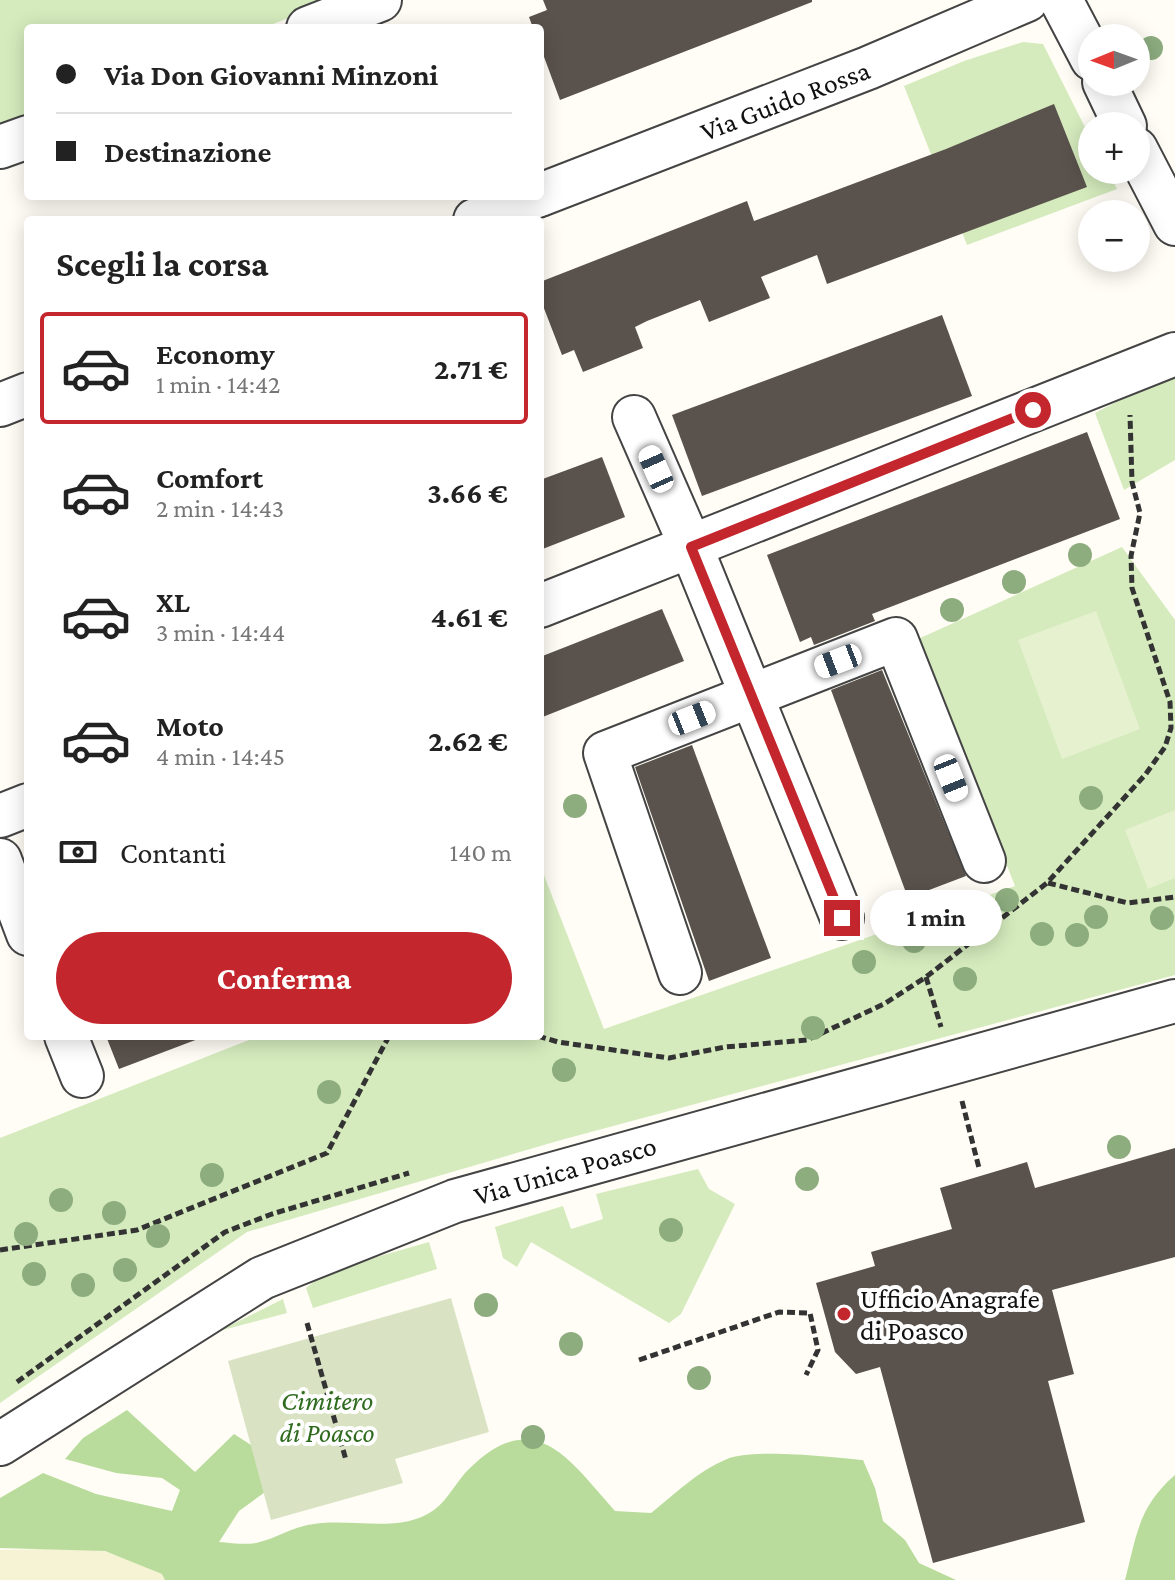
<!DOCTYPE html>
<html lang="it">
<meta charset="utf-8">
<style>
:root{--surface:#fff;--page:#f6f6f6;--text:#222;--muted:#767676;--line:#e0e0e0;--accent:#c4262e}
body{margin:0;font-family:"Crimson Pro",serif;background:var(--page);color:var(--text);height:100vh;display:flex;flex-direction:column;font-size:30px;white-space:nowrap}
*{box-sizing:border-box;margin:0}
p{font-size:26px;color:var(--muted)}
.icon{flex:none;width:44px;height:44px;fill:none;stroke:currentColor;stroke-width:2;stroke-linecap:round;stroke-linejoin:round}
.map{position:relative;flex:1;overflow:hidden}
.sheet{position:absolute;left:24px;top:216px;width:520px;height:824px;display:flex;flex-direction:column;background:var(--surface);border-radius:8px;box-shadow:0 4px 20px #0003}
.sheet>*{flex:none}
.top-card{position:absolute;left:24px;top:24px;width:520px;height:176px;border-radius:8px;box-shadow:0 4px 20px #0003;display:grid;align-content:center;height:176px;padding:0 32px;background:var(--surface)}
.needle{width:52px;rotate:269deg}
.tools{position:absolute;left:1078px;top:24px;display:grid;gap:16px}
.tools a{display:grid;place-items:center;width:72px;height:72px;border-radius:50%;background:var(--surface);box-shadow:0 4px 20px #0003;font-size:40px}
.end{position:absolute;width:36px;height:36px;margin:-18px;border:10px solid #c4262e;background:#fff;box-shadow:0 0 0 4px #fff}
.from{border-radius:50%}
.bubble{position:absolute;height:56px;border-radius:28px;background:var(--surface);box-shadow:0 4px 20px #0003;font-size:26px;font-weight:700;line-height:56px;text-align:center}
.car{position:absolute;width:24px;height:48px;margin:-24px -12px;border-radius:10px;box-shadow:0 0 6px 2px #0007;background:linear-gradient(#fff 24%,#345 0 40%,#fff 0 76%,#345 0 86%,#fff 0)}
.top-card b{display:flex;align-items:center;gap:28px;height:76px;font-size:30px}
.top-card b+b{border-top:2px solid var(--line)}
.top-card i{width:20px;height:20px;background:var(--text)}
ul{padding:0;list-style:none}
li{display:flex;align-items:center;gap:24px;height:112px;margin:0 16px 12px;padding:0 16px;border:4px solid transparent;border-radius:8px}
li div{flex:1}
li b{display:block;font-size:30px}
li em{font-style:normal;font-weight:700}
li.current{border-color:var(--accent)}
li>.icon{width:72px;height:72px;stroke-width:1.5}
h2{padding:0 32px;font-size:36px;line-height:96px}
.pay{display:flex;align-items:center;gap:20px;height:88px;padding:0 32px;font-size:30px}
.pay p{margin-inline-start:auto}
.action{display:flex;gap:16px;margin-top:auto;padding:16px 32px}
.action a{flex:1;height:92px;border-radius:48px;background:var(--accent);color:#fff;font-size:32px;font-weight:700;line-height:92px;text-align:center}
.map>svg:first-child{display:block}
</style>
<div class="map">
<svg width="1175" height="1580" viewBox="0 0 1175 1580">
<rect width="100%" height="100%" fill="#fffdf5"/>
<!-- farmland -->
<path fill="#f6f3d4" d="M 94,1548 L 193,1580 L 0,1580 L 0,1550 Z"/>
<!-- green -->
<g fill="#d5ebbd">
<path d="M 0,0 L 334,0 L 263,28 L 28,28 L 28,121 L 0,132 Z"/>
<path d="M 1023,42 L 1043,44 L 1092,141 L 1092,170 L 1107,170 L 1117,189 L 967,245 L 904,86 L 964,61 Z"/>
<path d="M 1175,372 L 1175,460 L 1124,490 L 1095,413 Z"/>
<path d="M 1122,547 L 1175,620 L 1175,975 L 561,1140 L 247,1232 L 0,1403 L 0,1138 L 259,1036 L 540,1036 L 540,865 L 604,1029 L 1015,886 L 918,639 Z"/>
<path d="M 698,1169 L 709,1189 L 735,1204 L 681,1314 L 669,1323 L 531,1242 L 517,1267 L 503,1258 L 495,1227 L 563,1206 L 571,1229 L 603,1219 L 596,1194 Z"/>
<path d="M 429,1242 L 437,1269 L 313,1308 L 306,1288 L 328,1271 Z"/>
<path d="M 283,1299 L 287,1313 L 219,1331 Z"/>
</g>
<!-- forest -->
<g fill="#b9dc9c">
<path d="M 127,1410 L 195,1472 L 234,1434 L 257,1449 L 272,1487 L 239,1511 L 219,1542 C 231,1543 245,1545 256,1543 C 275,1539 294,1526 314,1524 C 352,1518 401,1534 434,1510 C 448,1500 457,1480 470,1468 C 536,1404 570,1461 615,1511 L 651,1513 C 675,1494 698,1471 727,1459 C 753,1448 832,1457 863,1460 L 875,1488 L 883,1521 L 905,1540 L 919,1563 L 956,1580 L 165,1580 L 162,1574 L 105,1551 L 0,1548 L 0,1498 L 43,1473 L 96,1494 L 172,1511 L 180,1490 L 162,1478 L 116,1473 L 65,1459 L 83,1438 Z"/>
<path d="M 1175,1475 L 1175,1580 L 1125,1580 C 1137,1535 1138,1507 1175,1475 Z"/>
</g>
<!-- cemetery -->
<path fill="#d9e3c4" d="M 451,1298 L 489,1432 L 395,1459 L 403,1483 L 271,1520 L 228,1361 Z"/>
<!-- pitch -->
<g fill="#e6f2cf">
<path d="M 1096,611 L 1140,729 L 1062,759 L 1018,640 Z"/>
<path d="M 1175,810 L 1175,878 L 1148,889 L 1125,830 Z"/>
</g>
<!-- building -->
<g fill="#5a524d">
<path d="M 543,0 L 812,0 L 812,2 L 560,100 L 540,46 L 540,28 L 533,28 L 529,17 L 547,10 Z"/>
<path d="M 1054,104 L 1087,187 L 827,284 L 817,255 L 761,277 L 770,298 L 709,322 L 700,300 L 647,321 L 635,327 L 643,348 L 583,372 L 574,350 L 562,355 L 540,298 L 540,282 L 747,201 L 754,221 L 946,149 Z"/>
<path d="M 942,315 L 972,396 L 702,496 L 672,415 Z"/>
<path d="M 1087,432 L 1120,519 L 872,614 L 875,621 L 814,645 L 811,637 L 800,642 L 767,555 Z"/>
<path d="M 602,457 L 625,517 L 540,550 L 540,480 Z"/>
<path d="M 662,609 L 684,661 L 540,718 L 540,657 Z"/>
<path d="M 882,670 L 966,876 L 908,898 L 831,690 Z"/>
<path d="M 692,745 L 771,958 L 709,981 L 635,767 Z"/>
<path d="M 106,1036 L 198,1036 L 198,1039 L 119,1069 Z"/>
<path d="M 1175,1148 L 1175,1257 L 1052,1290 L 1074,1374 L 1048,1381 L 1085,1522 L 933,1563 L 880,1367 L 856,1374 L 835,1352 L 816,1283 L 875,1266 L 871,1252 L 952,1229 L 940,1188 L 1027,1162 L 1035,1188 Z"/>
</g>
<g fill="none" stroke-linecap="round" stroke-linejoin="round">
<defs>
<g id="minor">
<path d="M 1061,0 L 1092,59"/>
<path d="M 308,28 L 380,0"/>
<path d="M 1104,82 L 1125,126"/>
<path d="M 0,147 L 28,137"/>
<path d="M 1136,149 L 1175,224"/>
<path d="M 540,195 L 868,68 L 1027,0"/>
<path d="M 475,220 L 537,196"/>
<path d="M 0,405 L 28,394"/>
<path d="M 634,417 L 691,547 L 842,918"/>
<path d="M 540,606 L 1175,354"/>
<path d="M 0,816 L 28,805"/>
<path d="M 0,860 L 28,934"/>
<path d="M 680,973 L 605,753 L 896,639 L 984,861"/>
<path d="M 66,1036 L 82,1076"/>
<path d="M 0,1444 L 262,1278 L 455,1201 L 1175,1001"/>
</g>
</defs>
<!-- minor casing -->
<use href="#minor" stroke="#444" stroke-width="46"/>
<!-- path -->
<g stroke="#333" stroke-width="5" stroke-dasharray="8 4" stroke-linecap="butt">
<path d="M 1048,883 L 1128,903 L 1175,897"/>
<path d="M 926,977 L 941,1027"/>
<path d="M 538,1036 L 558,1042 L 669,1058 L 725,1047 L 807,1040 L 884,1004 L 926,977 L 1047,883 L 1145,775 L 1165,747 L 1171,728 L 1170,702 L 1132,588 L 1131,556 L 1140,513 L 1132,482 L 1130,415"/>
<path d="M 962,1101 L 979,1168"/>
<path d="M 0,1250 L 137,1230 L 327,1153 L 389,1036"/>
<path d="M 307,1323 L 346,1460"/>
<path d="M 639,1360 L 779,1312 L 810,1313 L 818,1350 L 806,1375"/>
<path d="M 17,1382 L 225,1232 L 272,1214 L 409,1173"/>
</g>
<!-- minor -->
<use href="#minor" stroke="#fff" stroke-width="42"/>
</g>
<!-- trees -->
<g fill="#8dad7f">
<circle cx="1151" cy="48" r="12"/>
<circle cx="1080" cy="555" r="12"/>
<circle cx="1014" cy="582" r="12"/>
<circle cx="952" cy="610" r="12"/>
<circle cx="1091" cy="798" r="12"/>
<circle cx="575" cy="806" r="12"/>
<circle cx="1007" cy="900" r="12"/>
<circle cx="1096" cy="917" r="12"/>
<circle cx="1162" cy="918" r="12"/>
<circle cx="1042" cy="934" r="12"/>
<circle cx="1077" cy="935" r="12"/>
<circle cx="914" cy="941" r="12"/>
<circle cx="864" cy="962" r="12"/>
<circle cx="965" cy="979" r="12"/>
<circle cx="813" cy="1028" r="12"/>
<circle cx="564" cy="1070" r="12"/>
<circle cx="329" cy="1092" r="12"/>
<circle cx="1119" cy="1147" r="12"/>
<circle cx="212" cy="1175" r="12"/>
<circle cx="807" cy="1179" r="12"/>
<circle cx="61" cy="1200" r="12"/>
<circle cx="114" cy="1213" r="12"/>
<circle cx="671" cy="1230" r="12"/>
<circle cx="26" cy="1234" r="12"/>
<circle cx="158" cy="1236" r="12"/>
<circle cx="125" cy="1270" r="12"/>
<circle cx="34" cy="1274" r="12"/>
<circle cx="83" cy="1285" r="12"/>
<circle cx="486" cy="1305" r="12"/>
<circle cx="571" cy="1344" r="12"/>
<circle cx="699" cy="1378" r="12"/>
<circle cx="533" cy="1437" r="12"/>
</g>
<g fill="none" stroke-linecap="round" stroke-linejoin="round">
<!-- route -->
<path stroke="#c4262e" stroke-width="10" d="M 842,918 L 691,547 L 1033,410"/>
</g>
<!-- markers -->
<circle fill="#c4262e" stroke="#fff" stroke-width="3" cx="844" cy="1314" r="8"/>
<g text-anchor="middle" stroke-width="8" stroke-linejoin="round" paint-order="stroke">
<!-- street labels -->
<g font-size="28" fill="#111" stroke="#fff">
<text transform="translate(785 100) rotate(-21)" y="10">Via Guido Rossa</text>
<text transform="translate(565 1170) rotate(-16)" y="10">Via Unica Poasco</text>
</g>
<!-- poi labels -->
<g font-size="28" fill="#111" stroke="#fff" text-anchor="start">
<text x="860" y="1308">Ufficio Anagrafe<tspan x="860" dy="32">di Poasco</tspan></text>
</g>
<!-- park labels -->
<g font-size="28" font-style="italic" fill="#2f6b1f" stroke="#fff">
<text x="327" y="1410">Cimitero<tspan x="327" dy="32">di Poasco</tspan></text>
</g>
</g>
</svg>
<div class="tools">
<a><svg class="needle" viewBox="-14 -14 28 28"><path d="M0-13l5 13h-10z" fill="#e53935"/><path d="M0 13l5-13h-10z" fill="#767676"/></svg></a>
<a>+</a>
<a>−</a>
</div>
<i class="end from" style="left:1033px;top:410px"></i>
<i class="end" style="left:842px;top:918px"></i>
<div class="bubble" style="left:870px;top:890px;width:132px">1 min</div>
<i class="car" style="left:656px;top:469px;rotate:336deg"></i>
<i class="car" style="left:838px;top:661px;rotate:249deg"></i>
<i class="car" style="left:692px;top:718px;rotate:68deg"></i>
<i class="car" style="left:951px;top:778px;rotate:158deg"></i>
<div class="top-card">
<b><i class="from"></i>Via Don Giovanni Minzoni</b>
<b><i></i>Destinazione</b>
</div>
<section class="sheet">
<h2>Scegli la corsa</h2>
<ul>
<li class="current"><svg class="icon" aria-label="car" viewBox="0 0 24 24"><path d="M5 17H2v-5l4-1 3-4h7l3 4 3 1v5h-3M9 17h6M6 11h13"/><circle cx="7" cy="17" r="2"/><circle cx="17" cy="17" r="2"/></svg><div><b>Economy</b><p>1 min · 14:42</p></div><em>2.71 €</em></li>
<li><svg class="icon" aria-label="car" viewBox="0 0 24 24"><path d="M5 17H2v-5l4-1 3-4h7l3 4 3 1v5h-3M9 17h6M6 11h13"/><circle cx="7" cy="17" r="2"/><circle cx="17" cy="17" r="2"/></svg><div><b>Comfort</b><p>2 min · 14:43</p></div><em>3.66 €</em></li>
<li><svg class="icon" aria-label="car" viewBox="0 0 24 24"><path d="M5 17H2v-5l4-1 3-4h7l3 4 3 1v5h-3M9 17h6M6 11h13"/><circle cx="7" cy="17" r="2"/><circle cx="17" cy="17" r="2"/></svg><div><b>XL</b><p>3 min · 14:44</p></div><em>4.61 €</em></li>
<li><svg class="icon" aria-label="car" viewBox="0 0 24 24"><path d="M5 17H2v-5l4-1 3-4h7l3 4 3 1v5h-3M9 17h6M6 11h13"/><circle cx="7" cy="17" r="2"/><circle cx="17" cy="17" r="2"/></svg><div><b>Moto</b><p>4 min · 14:45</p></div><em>2.62 €</em></li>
</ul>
<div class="pay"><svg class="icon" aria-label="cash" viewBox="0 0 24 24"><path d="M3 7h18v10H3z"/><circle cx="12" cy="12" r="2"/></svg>Contanti<p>140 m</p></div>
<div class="action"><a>Conferma</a></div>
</section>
</div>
